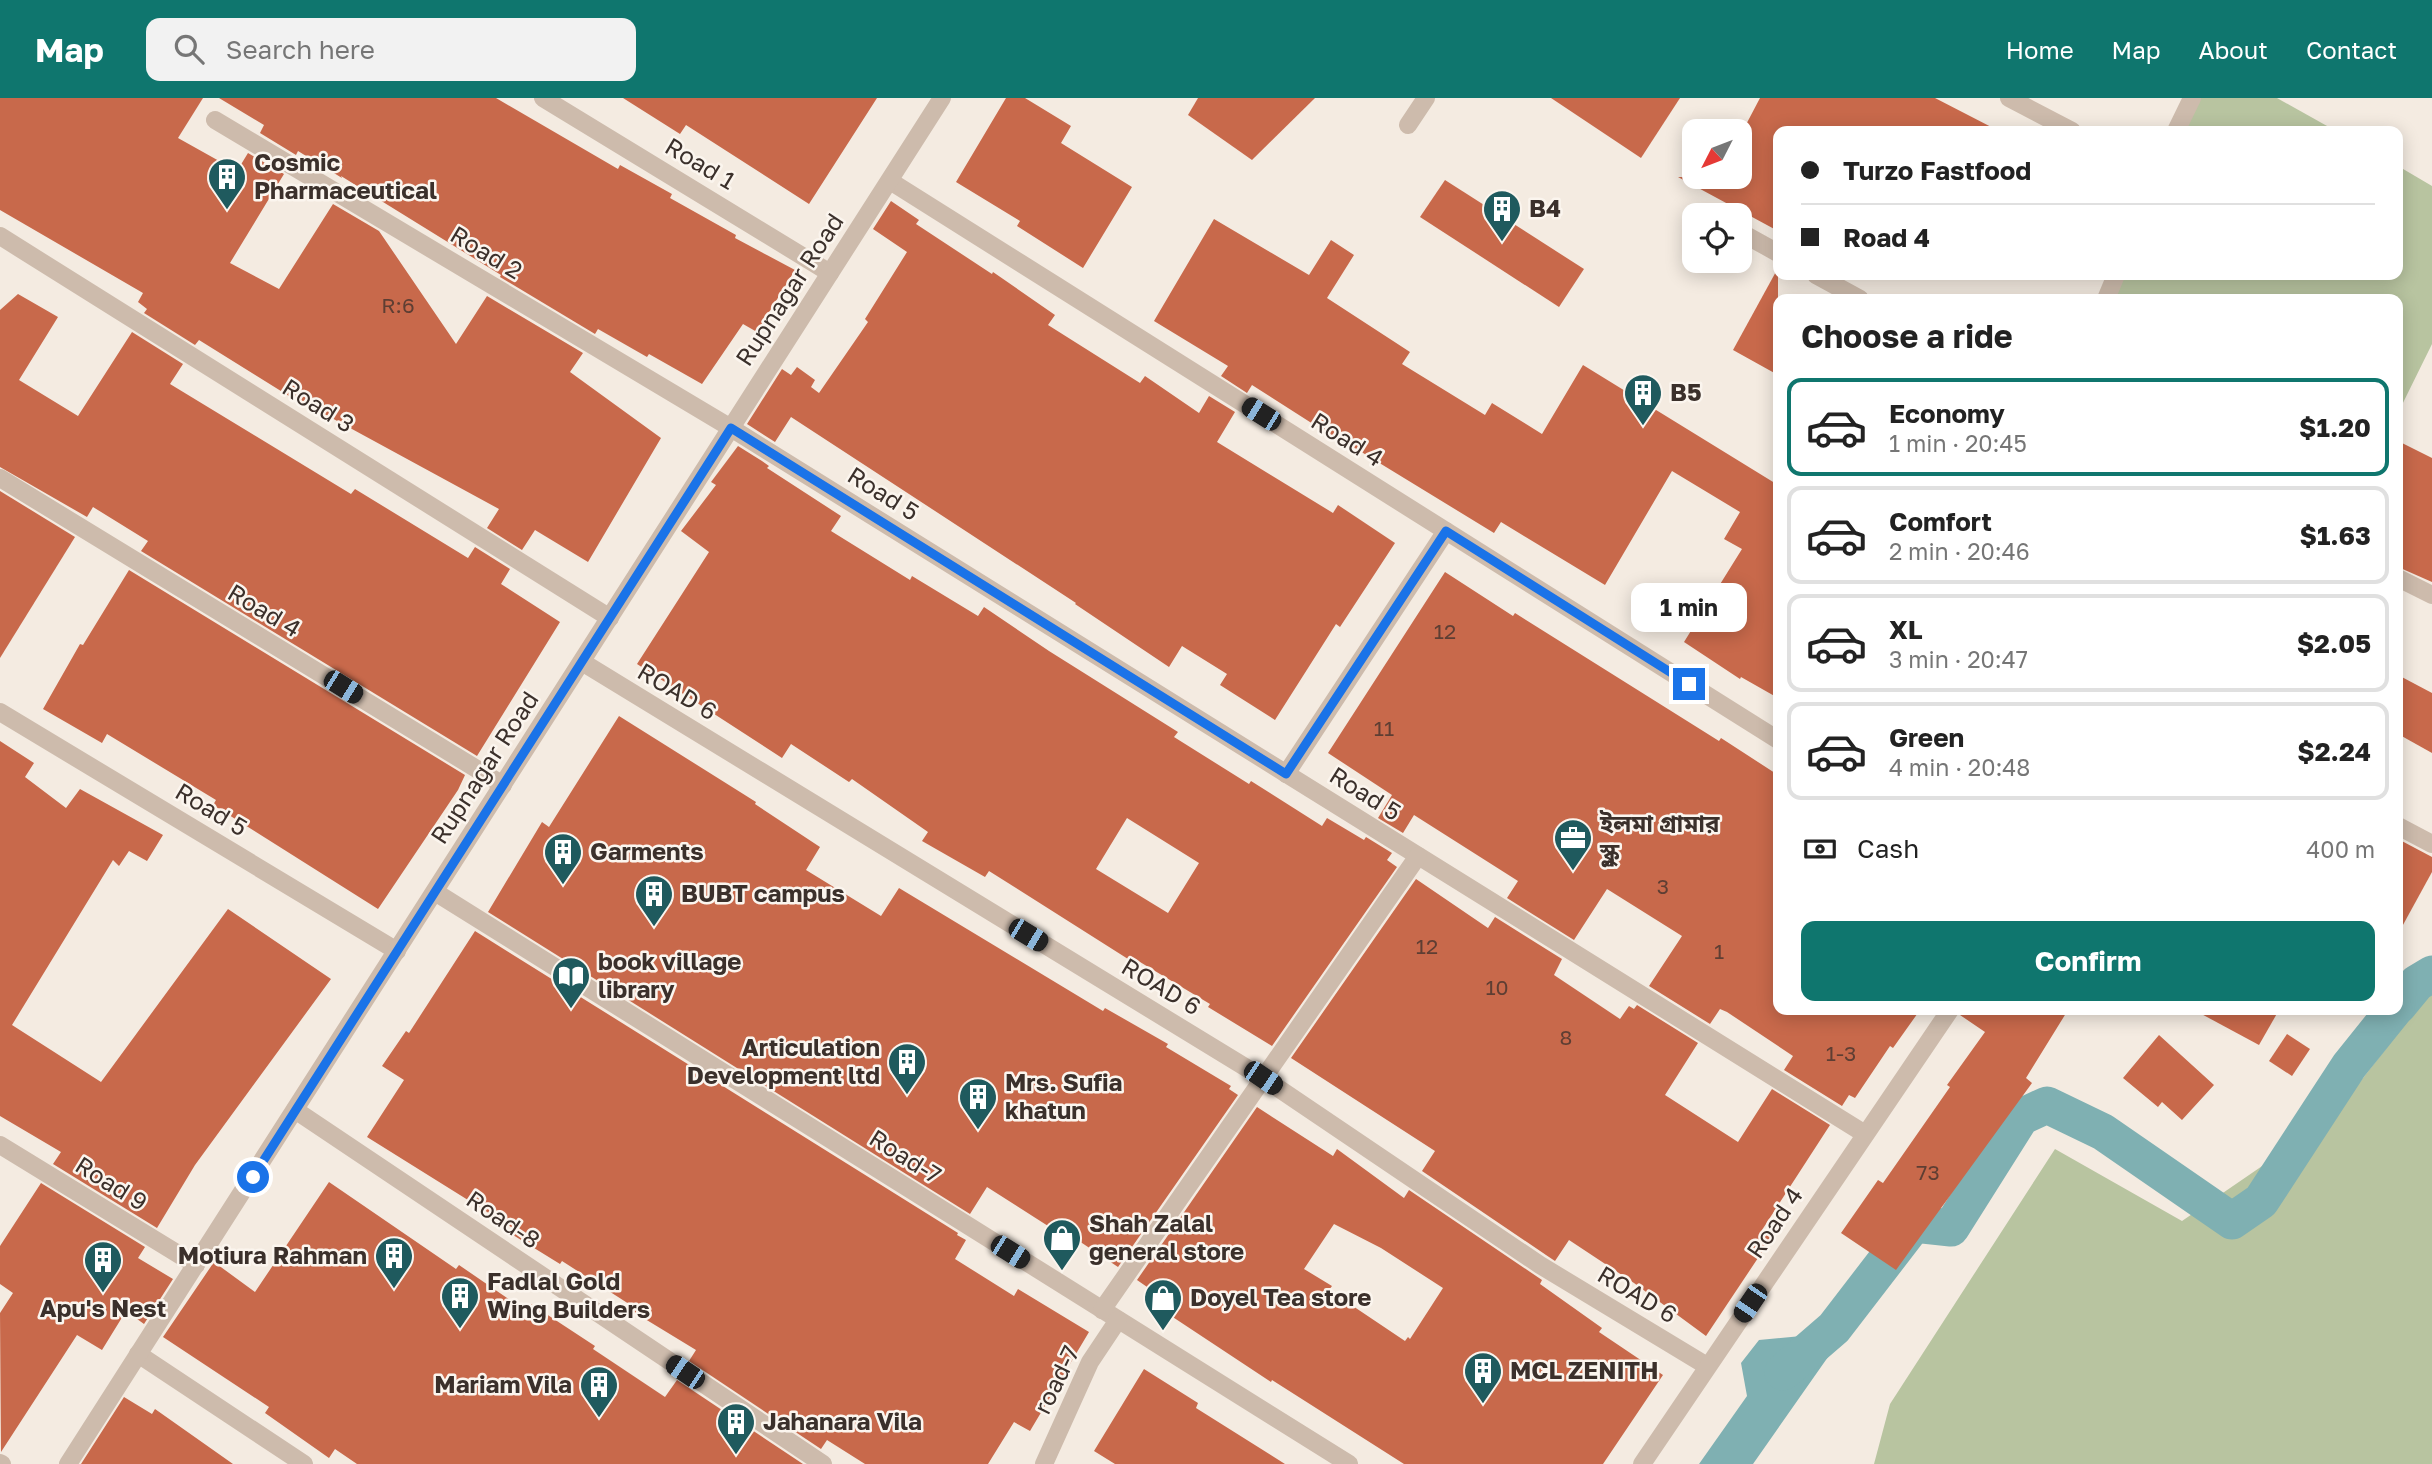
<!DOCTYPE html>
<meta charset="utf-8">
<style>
:root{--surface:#fff;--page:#f2f2f2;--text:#222;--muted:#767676;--line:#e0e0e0;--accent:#0f766e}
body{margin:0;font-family:"Golos Text","Noto Sans Bengali",sans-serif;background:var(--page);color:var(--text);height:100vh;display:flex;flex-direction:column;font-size:26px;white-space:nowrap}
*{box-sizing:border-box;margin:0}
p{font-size:23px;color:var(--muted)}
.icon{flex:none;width:38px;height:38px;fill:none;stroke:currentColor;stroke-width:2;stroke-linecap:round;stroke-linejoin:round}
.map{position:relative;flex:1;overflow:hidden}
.drawer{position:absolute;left:1773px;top:196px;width:630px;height:721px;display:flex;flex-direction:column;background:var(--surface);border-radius:14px;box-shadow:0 4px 18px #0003}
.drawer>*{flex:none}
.banner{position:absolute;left:1773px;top:28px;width:630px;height:154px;border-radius:14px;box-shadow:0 4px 18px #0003;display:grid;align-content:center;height:154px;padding:0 28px;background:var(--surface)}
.needle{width:46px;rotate:228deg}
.fabs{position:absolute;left:1682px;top:21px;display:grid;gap:14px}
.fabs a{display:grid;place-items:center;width:70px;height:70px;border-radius:14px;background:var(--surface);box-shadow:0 4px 18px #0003;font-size:35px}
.end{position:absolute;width:32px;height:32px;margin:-16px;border:9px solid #1a73e8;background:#fff;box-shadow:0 0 0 4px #fff}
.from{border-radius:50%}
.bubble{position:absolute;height:49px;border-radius:14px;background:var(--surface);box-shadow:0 4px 18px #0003;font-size:23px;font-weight:700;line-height:49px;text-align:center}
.car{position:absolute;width:21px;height:42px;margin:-21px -10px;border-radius:9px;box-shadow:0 0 5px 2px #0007;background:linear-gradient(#222 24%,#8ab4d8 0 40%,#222 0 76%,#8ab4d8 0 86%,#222 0)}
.banner b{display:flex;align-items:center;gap:24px;height:66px;font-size:26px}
.banner b+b{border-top:2px solid var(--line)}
.banner i{width:18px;height:18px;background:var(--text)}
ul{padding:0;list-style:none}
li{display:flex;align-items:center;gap:21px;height:98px;margin:0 14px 10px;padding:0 14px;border:4px solid var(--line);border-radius:14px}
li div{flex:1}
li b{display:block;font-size:26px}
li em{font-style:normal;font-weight:700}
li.on{border-color:var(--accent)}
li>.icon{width:63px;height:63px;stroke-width:1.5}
h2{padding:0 28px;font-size:32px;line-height:84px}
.pay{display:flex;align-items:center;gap:18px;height:77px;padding:0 28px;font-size:26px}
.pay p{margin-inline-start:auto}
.action{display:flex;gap:14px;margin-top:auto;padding:14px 28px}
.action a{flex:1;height:80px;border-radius:14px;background:var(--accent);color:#fff;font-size:28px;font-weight:700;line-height:80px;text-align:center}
header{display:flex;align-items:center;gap:42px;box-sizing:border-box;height:98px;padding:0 35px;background:var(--accent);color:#fff}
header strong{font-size:33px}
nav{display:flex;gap:38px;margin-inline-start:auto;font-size:24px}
.search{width:490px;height:63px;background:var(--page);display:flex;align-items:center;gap:18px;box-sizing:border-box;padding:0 24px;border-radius:14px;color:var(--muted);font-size:26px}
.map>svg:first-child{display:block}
</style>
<header>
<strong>Map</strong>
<div class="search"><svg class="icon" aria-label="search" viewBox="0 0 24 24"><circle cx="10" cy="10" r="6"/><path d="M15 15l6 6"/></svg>Search here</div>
<nav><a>Home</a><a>Map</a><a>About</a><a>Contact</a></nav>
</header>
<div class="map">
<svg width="2432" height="1366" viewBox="0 0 2432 1366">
<rect width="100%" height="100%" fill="#f4ebe1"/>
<!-- green -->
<g fill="#b8c4a0">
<path d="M 2192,0 L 2277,0 L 2336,33 L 2176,33 Z"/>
<path d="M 2398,68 L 2432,88 L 2432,246 L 2398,315 L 2398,201 L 2106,201 L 2116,177 L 2398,177 Z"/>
<path d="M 2432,891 L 2432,1366 L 1874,1366 L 1890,1306 L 2055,1051 L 2182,1123 L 2332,1020 Z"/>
</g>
<!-- water -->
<path fill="#7fb0b2" d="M 1812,1237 L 1835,1249 L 1753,1366 L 1699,1366 L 1747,1298 L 1741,1265 L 1759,1242 Z"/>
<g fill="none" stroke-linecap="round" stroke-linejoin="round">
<!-- canal -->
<g stroke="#7fb0b2" stroke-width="37">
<path d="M 2398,908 L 2417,885 L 2432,876"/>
<path d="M 1783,1274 L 1834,1230 L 1914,1126 L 1951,1130 L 2021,1019 L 2047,1007 L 2103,1034 L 2232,1123 L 2261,1103 L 2349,968 L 2394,912"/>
</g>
</g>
<!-- building -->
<g fill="#c8694b" fill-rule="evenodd">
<path d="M 0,0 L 203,0 L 178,40 L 237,73 L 248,55 L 284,76 L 230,165 L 279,191 L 333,106 L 379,133 L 456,246 L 487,198 L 583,255 L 570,274 L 661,340 L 588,464 L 535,432 L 522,452 L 487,430 L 499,411 L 306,306 L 305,308 L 199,242 L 195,247 L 144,215 L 147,211 L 138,204 L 143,195 L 0,112 Z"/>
<path d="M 219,0 L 496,0 L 618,71 L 620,67 L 672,96 L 670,100 L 736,137 L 735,140 L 795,172 L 757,234 L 743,226 L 702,286 L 649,256 L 647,259 L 598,231 L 595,236 L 500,179 L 501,177 L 341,78 L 342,80 L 298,53 L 296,57 L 260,35 L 264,27 Z"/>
<path d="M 623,0 L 877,0 L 809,106 L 686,27 L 680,36 Z"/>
<path d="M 1006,0 L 1025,0 L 1071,28 L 1061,45 L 1132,89 L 1083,170 L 1017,128 L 1020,123 L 956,84 Z"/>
<path d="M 1198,0 L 1315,0 L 1252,62 L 1188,17 Z"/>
<path d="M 1551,0 L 1680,0 L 1641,60 Z"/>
<path d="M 1760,0 L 1935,0 L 1999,33 L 1778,33 L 1778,133 L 1678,79 L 1740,79 L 1740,38 Z"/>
<path d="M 1445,82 L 1584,171 L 1559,209 L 1420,119 Z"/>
<path d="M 891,103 L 919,122 L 916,126 L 992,176 L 993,174 L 1055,217 L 1048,227 L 1140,285 L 1145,278 L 1199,315 L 1209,298 L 1235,314 L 1217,344 L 1333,415 L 1338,407 L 1395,445 L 1340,529 L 1336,526 L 1275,622 L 1220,587 L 1227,576 L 1182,548 L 1169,569 L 1075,506 L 1076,505 L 791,319 L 775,344 L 747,326 L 782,271 L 791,277 L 797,269 L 815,282 L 811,289 L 819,295 L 868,224 L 865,221 L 907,154 L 873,131 Z"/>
<path d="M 1214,121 L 1309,177 L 1331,142 L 1354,157 L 1327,200 L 1410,254 L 1402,266 L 1485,317 L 1492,305 L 1542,336 L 1583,267 L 1778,387 L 1778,600 L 1741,579 L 1740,581 L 1684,544 L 1742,451 L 1724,441 L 1740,414 L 1672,373 L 1605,487 L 1501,424 L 1494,435 L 1350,347 L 1349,349 L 1252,287 L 1247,295 L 1221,278 L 1228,268 L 1154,223 Z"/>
<path d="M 1778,170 L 1778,277 L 1733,252 Z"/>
<path d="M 18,196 L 58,219 L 19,282 L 78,318 L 132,234 L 183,266 L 170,286 L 351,396 L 355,391 L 468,460 L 475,449 L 510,471 L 501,486 L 560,524 L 477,658 L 141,453 L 148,443 L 93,409 L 87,419 L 0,369 L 0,212 Z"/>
<path d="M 2398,343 L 2432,360 L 2432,484 L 2398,469 Z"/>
<path d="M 738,348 L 762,363 L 769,368 L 767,370 L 841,418 L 831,433 L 910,482 L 912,478 L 978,518 L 984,509 L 1049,553 L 1178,634 L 1174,639 L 1249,686 L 1251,683 L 1322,728 L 1327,720 L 1364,742 L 1366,739 L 1392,755 L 1387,762 L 1397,769 L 1272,948 L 1208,909 L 1210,906 L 1130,858 L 1128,861 L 989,773 L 985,779 L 922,743 L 928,734 L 852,681 L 849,684 L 791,646 L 782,660 L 637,566 L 709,454 L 681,433 L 716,387 L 711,384 ZM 1127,720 L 1199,765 L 1168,815 L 1096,771 Z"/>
<path d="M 0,393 L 75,439 L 0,560 Z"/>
<path d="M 129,472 L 465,677 L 458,692 L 378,811 L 213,707 L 216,702 L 107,636 L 102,645 L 43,611 L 80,546 L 83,547 Z"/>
<path d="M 1445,474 L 1513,518 L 1515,515 L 1719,643 L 1721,640 L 1778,677 L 1778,912 L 1920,912 L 1893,950 L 1890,948 L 1855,1000 L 1849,997 L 1842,1008 L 1784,972 L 1793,958 L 1727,914 L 1720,911 L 1710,926 L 1649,888 L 1682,838 L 1607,791 L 1574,842 L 1507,800 L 1518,783 L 1414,717 L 1403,735 L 1378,720 L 1392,697 L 1328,655 Z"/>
<path d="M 2398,577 L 2432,595 L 2432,655 L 2398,636 Z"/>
<path d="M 619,618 L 756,704 L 755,706 L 820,749 L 806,772 L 881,818 L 899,790 L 1103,913 L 1105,910 L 1168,946 L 1166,949 L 1231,988 L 1229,991 L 1238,997 L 1118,1169 L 1061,1131 L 1059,1135 L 987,1089 L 970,1116 L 488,814 L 542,724 L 549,729 Z"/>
<path d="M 0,643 L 34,665 L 25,679 L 66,710 L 80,691 L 163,737 L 147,763 L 129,753 L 119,768 L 113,762 L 12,927 L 101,984 L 228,811 L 331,881 L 195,1067 L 157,1130 L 53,1066 L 61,1054 L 0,1018 Z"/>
<path d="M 2398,741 L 2432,759 L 2432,774 L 2398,836 Z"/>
<path d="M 1416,781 L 1488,830 L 1495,819 L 1562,861 L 1554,877 L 1620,921 L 1629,908 L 1634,911 L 1637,907 L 1698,945 L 1665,997 L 1738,1044 L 1772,991 L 1830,1027 L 1762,1132 L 1772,1139 L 1706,1238 L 1634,1185 L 1569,1142 L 1555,1163 L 1546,1157 L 1422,1073 L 1435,1053 L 1291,960 Z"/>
<path d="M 475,833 L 958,1135 L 957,1137 L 966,1142 L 955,1161 L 1014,1198 L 1018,1191 L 1089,1234 L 1030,1333 L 1014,1324 L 988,1366 L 865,1366 L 827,1342 L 821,1351 L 689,1263 L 696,1252 L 627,1210 L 629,1206 L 562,1163 L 560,1166 L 513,1137 L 516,1132 L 367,1039 L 404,982 L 382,968 L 406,933 L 409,935 Z"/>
<path d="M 1961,912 L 2068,912 L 2026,980 L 2032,985 L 1896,1172 L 1841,1135 L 1878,1082 L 1883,1085 L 1950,989 L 1947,987 L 1985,934 L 1960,917 Z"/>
<path d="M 2194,912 L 2279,912 L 2259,947 Z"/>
<path d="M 2287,936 L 2310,951 L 2292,978 L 2269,963 Z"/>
<path d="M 2159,937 L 2214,987 L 2182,1022 L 2162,1004 L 2158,1009 L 2123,980 Z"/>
<path d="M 1257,1009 L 1333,1058 L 1337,1051 L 1404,1100 L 1409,1092 L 1542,1182 L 1540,1186 L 1602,1230 L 1599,1234 L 1663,1277 L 1603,1366 L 1404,1366 L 1272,1282 L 1271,1284 L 1144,1200 L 1150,1191 L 1137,1182 ZM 1334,1126 L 1381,1150 L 1443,1190 L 1410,1241 L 1408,1239 L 1405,1243 L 1329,1192 L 1332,1188 L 1304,1171 Z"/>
<path d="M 329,1084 L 456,1171 L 459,1167 L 526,1213 L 531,1206 L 595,1248 L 593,1251 L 665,1299 L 677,1282 L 803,1366 L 357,1366 L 335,1351 L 329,1360 L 265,1315 L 269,1309 L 163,1239 L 214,1164 L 255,1194 Z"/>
<path d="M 41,1085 L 145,1149 L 138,1160 L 173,1181 L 144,1226 L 126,1213 L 102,1252 L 77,1237 L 1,1354 L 0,1215 L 13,1195 L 0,1186 L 0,1148 Z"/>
<path d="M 1144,1271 L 1198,1305 L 1196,1310 L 1285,1366 L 1115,1366 L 1094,1353 Z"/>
<path d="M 124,1299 L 152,1316 L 155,1311 L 233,1366 L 81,1366 Z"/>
</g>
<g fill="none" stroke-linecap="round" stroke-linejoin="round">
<!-- minor -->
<g stroke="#cdbbac" stroke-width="18">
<path d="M 543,0 L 830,175"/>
<path d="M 2009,0 L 2072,33"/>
<path d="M 215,22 L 731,330 L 1865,1036"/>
<path d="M 1408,27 L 1426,0"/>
<path d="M 2176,33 L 2192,0"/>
<path d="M 890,83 L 1778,642"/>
<path d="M 1740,134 L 1778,155"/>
<path d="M 0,138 L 610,520"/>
<path d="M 1816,177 L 1860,201"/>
<path d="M 2106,201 L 2116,177"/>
<path d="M 0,380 L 503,687"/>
<path d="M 2398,480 L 2432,497"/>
<path d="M 582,564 L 1263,980 L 1540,1167 L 1707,1268"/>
<path d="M 0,614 L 397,853"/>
<path d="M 1286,676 L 1446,433"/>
<path d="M 2398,728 L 2432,746"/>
<path d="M 435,794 L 1349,1366"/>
<path d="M 295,1012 L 823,1366"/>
<path d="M 0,1047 L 196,1167"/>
<path d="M 1102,1212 L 1418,758"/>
<path d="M 138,1256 L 304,1366"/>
<path d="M 0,1365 L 2,1366"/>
<path d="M 1044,1366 L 1090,1264 L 1118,1222"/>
<path d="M 1642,1366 L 1950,912"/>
</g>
<!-- tertiary -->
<path stroke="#cdbbac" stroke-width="18" d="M 68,1366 L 942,0"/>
</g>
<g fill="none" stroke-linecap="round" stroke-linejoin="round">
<!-- route -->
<path stroke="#1a73e8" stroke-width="9" d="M 253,1079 L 731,330 L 1286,676 L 1446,433 L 1689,586"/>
</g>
<!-- icons -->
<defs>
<symbol id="building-pin" viewBox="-11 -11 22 30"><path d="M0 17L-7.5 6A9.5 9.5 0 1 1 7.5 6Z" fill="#1f5a5e" stroke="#fbf5ee"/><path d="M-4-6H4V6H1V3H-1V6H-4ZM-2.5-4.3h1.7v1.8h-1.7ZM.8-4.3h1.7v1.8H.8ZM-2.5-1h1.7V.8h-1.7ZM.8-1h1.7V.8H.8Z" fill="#fff"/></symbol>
<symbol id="office-pin" viewBox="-11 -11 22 30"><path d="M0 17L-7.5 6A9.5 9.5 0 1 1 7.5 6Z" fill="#1f5a5e" stroke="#fbf5ee"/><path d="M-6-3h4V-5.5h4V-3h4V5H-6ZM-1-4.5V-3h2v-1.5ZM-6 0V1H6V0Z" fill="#fff"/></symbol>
<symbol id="library-pin" viewBox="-11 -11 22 30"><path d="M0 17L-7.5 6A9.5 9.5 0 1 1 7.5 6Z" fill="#1f5a5e" stroke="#fbf5ee"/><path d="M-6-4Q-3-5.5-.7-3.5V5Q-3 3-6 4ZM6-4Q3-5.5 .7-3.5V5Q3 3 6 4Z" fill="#fff"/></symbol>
<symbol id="shop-pin" viewBox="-11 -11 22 30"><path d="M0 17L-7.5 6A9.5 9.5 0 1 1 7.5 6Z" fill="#1f5a5e" stroke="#fbf5ee"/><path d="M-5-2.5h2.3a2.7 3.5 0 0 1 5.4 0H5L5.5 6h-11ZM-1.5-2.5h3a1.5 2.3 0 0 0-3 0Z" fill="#fff"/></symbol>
</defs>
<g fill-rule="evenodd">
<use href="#building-pin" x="205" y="57" width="44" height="60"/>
<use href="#building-pin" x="1480" y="89" width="44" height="60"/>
<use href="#building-pin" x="1621" y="273" width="44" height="60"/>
<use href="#office-pin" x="1551" y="718" width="44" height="60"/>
<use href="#building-pin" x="541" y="732" width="44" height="60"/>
<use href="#building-pin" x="632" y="774" width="44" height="60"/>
<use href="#library-pin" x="549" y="856" width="44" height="60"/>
<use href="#building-pin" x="885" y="942" width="44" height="60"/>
<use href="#building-pin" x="956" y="977" width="44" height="60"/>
<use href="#shop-pin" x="1040" y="1118" width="44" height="60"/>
<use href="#building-pin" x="372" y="1136" width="44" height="60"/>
<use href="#building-pin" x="81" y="1140" width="44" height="60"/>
<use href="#building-pin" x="438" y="1176" width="44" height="60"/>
<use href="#shop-pin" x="1141" y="1178" width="44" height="60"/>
<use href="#building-pin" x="1461" y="1251" width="44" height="60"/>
<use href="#building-pin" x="577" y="1265" width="44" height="60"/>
<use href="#building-pin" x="714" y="1302" width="44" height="60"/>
</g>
<g text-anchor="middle" stroke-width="5" stroke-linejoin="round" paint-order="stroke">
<!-- number labels -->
<g font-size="21" fill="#5e3e33">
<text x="398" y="215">R:6</text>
<text x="1445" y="541">12</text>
<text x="1384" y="638">11</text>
<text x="1663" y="796">3</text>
<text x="1427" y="856">12</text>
<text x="1719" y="861">1</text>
<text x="1497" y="897">10</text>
<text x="1566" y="947">8</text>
<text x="1841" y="963">1-3</text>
<text x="1928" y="1082">73</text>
</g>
<!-- poi labels -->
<g font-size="24" font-weight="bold" fill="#3b302b" stroke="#fbf5ee" text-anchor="start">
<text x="254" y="73">Cosmic<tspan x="254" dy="28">Pharmaceutical</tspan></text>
<text x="1529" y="119">B4</text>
<text x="1670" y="303">B5</text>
<text x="1600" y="734">ইলমা গ্রামার<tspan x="1600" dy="28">স্কুল</tspan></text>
<text x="590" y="762">Garments</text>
<text x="681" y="804">BUBT campus</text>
<text x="598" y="872">book village<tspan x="598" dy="28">library</tspan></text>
<text x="880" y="958" text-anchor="end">Articulation<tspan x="880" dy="28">Development ltd</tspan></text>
<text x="1005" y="993">Mrs. Sufia<tspan x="1005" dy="28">khatun</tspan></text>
<text x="1089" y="1134">Shah Zalal<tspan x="1089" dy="28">general store</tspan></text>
<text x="367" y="1166" text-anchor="end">Motiura Rahman</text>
<text x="487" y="1192">Fadlal Gold<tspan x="487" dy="28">Wing Builders</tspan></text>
<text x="1190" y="1208">Doyel Tea store</text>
<text x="103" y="1219" text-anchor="middle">Apu's Nest</text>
<text x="1510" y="1281">MCL ZENITH</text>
<text x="572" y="1295" text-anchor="end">Mariam Vila</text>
<text x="763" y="1332">Jahanara Vila</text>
</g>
<!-- street labels -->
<g font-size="24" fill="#3b302b" stroke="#fbf5ee">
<text transform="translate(700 66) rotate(31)" y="8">Road 1</text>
<text transform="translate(486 155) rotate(31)" y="8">Road 2</text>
<text transform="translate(790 192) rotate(-57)" y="8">Rupnagar Road</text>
<text transform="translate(318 308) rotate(32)" y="8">Road 3</text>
<text transform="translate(1347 342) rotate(32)" y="8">Road 4</text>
<text transform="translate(883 396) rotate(32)" y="8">Road 5</text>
<text transform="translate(264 513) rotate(31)" y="8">Road 4</text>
<text transform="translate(677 594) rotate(31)" y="8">ROAD 6</text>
<text transform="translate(485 670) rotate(-57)" y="8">Rupnagar Road</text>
<text transform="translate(1365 696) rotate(32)" y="8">Road 5</text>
<text transform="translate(211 712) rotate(31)" y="8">Road 5</text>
<text transform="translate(1161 889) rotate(31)" y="8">ROAD 6</text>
<text transform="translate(905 1059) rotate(32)" y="8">Road-7</text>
<text transform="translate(111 1086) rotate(32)" y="8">Road 9</text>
<text transform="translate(503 1122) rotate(34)" y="8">Road-8</text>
<text transform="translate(1775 1125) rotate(-56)" y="8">Road 4</text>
<text transform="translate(1637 1197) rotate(31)" y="8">ROAD 6</text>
<text transform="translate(1057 1282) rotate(-64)" y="8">road-7</text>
</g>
</g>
</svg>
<div class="fabs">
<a><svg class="needle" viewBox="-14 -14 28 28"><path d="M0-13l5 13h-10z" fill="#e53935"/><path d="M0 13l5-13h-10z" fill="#767676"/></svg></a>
<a><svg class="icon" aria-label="locate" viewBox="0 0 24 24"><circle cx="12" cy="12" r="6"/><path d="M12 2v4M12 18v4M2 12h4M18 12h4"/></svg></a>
</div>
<i class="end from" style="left:253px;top:1079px"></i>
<i class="end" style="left:1689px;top:586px"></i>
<div class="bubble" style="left:1631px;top:485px;width:116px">1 min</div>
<i class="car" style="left:1261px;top:316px;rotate:302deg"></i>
<i class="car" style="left:343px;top:589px;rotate:122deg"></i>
<i class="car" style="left:1028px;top:837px;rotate:121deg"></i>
<i class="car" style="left:1263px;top:980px;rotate:124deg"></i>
<i class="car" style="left:1010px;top:1154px;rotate:122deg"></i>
<i class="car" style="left:1750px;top:1205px;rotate:214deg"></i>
<i class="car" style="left:685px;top:1274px;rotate:304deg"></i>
<div class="banner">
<b><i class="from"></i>Turzo Fastfood</b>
<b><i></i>Road 4</b>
</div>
<section class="drawer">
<h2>Choose a ride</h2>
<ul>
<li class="on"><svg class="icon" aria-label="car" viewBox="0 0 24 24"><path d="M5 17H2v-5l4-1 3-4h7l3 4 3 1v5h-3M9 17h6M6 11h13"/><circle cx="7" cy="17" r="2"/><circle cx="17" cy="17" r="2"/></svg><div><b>Economy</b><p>1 min · 20:45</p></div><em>$1.20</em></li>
<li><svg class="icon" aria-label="car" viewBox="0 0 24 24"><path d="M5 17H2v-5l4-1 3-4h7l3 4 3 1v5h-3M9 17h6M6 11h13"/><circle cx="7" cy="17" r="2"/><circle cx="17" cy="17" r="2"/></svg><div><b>Comfort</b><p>2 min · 20:46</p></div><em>$1.63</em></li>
<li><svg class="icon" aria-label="car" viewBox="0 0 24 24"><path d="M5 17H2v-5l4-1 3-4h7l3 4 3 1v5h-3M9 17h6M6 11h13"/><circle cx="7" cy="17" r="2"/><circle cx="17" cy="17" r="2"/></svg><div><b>XL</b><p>3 min · 20:47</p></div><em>$2.05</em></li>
<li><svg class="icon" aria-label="car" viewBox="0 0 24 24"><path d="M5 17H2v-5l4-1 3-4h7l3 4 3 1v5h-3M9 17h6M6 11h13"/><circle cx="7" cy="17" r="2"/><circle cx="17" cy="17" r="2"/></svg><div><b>Green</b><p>4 min · 20:48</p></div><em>$2.24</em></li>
</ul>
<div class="pay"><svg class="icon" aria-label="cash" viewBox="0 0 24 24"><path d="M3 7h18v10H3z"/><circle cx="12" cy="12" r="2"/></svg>Cash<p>400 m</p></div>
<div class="action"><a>Confirm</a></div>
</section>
</div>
